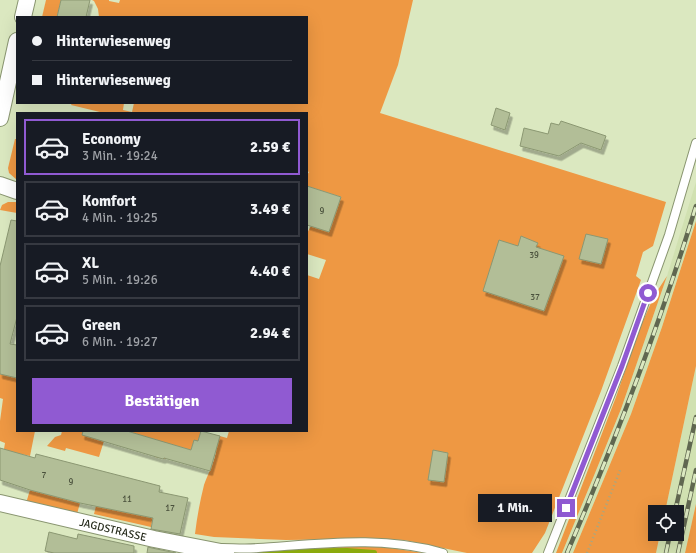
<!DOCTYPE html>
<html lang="de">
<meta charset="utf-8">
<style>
:root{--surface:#171b24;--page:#242831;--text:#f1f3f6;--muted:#9ea1a6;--line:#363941;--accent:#905ad2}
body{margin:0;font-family:Signika,sans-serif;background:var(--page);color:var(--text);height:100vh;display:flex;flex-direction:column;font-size:15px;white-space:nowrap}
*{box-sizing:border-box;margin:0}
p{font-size:13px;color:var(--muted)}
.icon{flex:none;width:22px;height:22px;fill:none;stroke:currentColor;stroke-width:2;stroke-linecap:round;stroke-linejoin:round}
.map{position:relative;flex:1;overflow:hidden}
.side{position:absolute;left:16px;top:112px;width:292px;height:320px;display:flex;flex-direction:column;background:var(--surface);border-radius:0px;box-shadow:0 4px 16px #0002}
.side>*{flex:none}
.guide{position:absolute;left:16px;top:16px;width:292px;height:88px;border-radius:0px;box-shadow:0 4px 16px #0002;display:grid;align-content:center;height:88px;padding:0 16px;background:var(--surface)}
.controls{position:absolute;left:648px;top:505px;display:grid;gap:8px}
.controls a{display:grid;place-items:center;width:36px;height:36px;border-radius:0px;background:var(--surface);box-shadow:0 4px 16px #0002;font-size:20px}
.end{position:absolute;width:18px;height:18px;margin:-9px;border:5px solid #905ad2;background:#fff;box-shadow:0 0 0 2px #fff}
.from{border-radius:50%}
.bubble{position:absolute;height:28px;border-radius:0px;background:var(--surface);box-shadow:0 4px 16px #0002;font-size:13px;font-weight:800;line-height:28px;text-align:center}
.guide b{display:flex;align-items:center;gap:14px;height:38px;font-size:15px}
.guide b+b{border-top:1px solid var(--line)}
.guide i{width:10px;height:10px;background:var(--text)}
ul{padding:7px 0 0;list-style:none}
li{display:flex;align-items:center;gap:12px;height:56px;margin:0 8px 6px;padding:0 8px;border:2px solid var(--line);border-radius:0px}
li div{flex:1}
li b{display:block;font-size:15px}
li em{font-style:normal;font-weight:800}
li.on{border-color:var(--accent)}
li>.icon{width:36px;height:36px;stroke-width:1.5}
.cta{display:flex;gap:8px;margin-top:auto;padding:8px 16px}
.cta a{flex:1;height:46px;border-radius:0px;background:var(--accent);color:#fff;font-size:16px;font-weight:800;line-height:46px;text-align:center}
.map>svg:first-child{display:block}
</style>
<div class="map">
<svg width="696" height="553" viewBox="0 0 696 553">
<defs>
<filter id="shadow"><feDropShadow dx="2.5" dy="4.5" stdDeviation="0" flood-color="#0004"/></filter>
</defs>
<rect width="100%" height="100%" fill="#dbe8c0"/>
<!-- built -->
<g fill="#d1e1b1">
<path d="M 696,182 L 696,221 L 662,327 L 631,414 L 573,553 L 562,553 L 593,478 L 621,409 L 667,276 Z"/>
<path d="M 696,366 L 696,504 L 685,553 L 656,553 L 660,534 L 677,534 L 677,512 L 665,512 Z"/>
</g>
<!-- green -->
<g fill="#ee9843">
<path d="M 46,0 L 61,0 L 57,17 L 42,17 Z"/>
<path d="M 92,0 L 109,0 L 109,1 L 119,3 L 120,0 L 413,0 L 398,65 L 380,113 L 666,202 L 653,246 L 643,252 L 636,276 L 641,280 L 601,391 L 545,533 L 532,553 L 467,553 L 404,540 L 359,539 L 286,540 L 214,537 L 195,534 C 197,517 200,501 204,485 C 207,476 216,459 216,450 C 216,442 213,444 216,435 L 227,438 L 229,431 L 307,431 L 307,275 L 319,279 L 326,260 L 307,254 L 307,233 L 311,226 L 329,231 L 341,197 L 307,186 L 307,175 L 309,172 L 307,171 L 307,113 L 104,113 L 71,105 L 72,103 L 124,103 L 123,110 L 132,112 L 134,103 L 307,103 L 307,17 L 99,17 L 98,9 L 94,1 Z"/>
<path d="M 15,139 L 17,139 L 17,180 L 9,173 L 8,168 Z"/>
<path d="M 8,202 L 17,202 L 17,213 L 0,210 L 2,205 Z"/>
<path d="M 696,221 L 696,366 L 665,512 L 655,512 L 655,534 L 660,534 L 656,553 L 573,553 L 631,414 L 662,327 Z"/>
<path d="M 667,276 L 621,409 L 593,478 L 562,553 L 556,553 L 616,397 L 639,330 L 654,296 Z"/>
<path d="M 0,374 L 17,378 L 17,431 L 35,431 L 30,456 L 21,454 L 19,463 L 3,455 L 5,443 L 0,441 L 0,421 L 3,399 L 0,398 Z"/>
<path d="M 62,431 L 107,431 L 99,457 L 66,448 L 65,451 L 47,446 L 55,437 L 61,435 Z"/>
<path d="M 127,431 L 201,431 L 198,441 L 194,440 L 191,450 L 170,444 L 166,459 L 155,457 L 160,441 Z"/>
<path d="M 30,490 L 80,503 L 77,514 L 26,503 Z"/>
<path d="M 696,504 L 696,553 L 685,553 Z"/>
<path d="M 96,506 L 153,518 L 151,527 L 94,514 Z"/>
<path d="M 377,546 L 424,553 L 309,553 L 311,549 L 315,548 Z"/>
</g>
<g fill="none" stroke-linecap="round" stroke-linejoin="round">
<!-- stream -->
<path stroke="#8baa0c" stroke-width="6" d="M 246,552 L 347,551 L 374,553"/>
</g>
<!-- building -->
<g fill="#b2be97" stroke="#8b9772" filter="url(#shadow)">
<path d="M 61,0 L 90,0 L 86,17 L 57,17 Z"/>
<path d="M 496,108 L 510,113 L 505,130 L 491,125 Z"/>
<path d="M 561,121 L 606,136 L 601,150 L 581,143 L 559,156 L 520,146 L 524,128 L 548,134 L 551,123 L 559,125 Z"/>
<path d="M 307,186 L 341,197 L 329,232 L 307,225 Z"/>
<path d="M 11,220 L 17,221 L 17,317 L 10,344 L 17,345 L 17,378 L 0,374 L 0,266 Z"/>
<path d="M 586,234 L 608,239 L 601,264 L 579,259 Z"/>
<path d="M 521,236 L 538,243 L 536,247 L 564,256 L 544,311 L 483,291 L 499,240 L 518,246 Z"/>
<path d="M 83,431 L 127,431 L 191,450 L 194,440 L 198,441 L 201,431 L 220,436 L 210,471 L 164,458 L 163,459 L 82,435 Z"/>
<path d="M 0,448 L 35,458 L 36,454 L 160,486 L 159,492 L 188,498 L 180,534 L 151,529 L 153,518 L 80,503 L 30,490 L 0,480 Z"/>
<path d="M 433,450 L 448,453 L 444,482 L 428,480 Z"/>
<path d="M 49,532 L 77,539 L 78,534 L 134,546 L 134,553 L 54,553 L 45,551 Z"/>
<path d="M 148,547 L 152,548 L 176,553 L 147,553 Z"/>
</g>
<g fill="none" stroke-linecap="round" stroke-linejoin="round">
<defs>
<g id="service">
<path d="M 221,548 C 233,548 245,549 258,548 C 320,544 382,535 443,553"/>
<path d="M 548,553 L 622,366 L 669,235 L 696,143"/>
</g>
<g id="minor">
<path d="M 23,17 L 27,0"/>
<path d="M 0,118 L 17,41"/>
<path d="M 0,185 L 17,191"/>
<path id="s1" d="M 0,503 L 154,539 L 226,553"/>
</g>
</defs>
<!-- service casing -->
<use href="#service" stroke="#899570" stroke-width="10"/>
<!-- minor casing -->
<use href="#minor" stroke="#899570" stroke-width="18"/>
<!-- path -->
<path stroke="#9ea989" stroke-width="2.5" stroke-dasharray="1 3" stroke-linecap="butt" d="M 587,553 L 621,468"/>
<!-- service -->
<use href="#service" stroke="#fff" stroke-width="8"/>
<!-- minor -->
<use href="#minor" stroke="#fff" stroke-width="16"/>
<defs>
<g id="rail">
<path d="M 675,512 L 696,417"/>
<path d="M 567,553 C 616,439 660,324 696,206"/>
<path d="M 666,553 L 670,534"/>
<path d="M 678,553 L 696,470"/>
</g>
</defs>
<!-- rail casing -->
<use href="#rail" stroke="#606750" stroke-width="4.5"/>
<!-- rail -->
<use href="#rail" stroke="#dbe8c0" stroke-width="3" stroke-dasharray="9" stroke-linecap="butt"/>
</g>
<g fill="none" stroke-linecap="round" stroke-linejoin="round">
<!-- route -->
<path stroke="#905ad2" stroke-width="5" d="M 566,508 L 622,366 L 648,293"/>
</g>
<g text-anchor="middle" stroke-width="4" stroke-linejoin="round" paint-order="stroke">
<!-- number labels -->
<g font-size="9" fill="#4a513c">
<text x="322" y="214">9</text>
<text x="534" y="258">39</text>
<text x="535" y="300">37</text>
<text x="44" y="478">7</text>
<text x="71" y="485">9</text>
<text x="127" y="502">11</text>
<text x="170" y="511">17</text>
</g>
<!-- street labels -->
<g font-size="11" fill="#282d1e" stroke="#dbe8c0">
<text dy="4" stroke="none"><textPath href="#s1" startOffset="116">JAGDSTRASSE</textPath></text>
</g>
</g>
</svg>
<div class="controls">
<a><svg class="icon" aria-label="locate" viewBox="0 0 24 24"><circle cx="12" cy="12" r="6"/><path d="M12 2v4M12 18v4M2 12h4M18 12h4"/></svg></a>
</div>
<i class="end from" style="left:648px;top:293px"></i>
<i class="end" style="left:566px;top:508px"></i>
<div class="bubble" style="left:478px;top:494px;width:74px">1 Min.</div>
<div class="guide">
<b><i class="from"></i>Hinterwiesenweg</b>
<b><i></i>Hinterwiesenweg</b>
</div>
<section class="side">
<ul>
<li class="on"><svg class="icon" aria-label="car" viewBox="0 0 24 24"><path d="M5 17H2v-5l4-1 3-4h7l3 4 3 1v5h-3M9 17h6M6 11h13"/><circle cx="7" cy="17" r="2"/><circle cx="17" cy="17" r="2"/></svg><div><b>Economy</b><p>3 Min. · 19:24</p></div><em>2.59 €</em></li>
<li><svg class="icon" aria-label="car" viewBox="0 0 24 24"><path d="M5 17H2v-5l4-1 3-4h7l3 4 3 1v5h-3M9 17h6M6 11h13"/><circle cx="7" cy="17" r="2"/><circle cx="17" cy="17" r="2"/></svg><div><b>Komfort</b><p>4 Min. · 19:25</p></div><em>3.49 €</em></li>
<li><svg class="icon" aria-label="car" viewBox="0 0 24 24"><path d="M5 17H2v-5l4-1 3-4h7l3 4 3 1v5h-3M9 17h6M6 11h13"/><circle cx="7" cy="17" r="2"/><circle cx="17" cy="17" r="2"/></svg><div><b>XL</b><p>5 Min. · 19:26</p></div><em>4.40 €</em></li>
<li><svg class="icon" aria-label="car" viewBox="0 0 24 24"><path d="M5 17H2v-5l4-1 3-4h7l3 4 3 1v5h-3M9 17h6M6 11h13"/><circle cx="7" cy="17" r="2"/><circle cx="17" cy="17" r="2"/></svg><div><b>Green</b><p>6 Min. · 19:27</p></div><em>2.94 €</em></li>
</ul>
<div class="cta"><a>Bestätigen</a></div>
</section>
</div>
